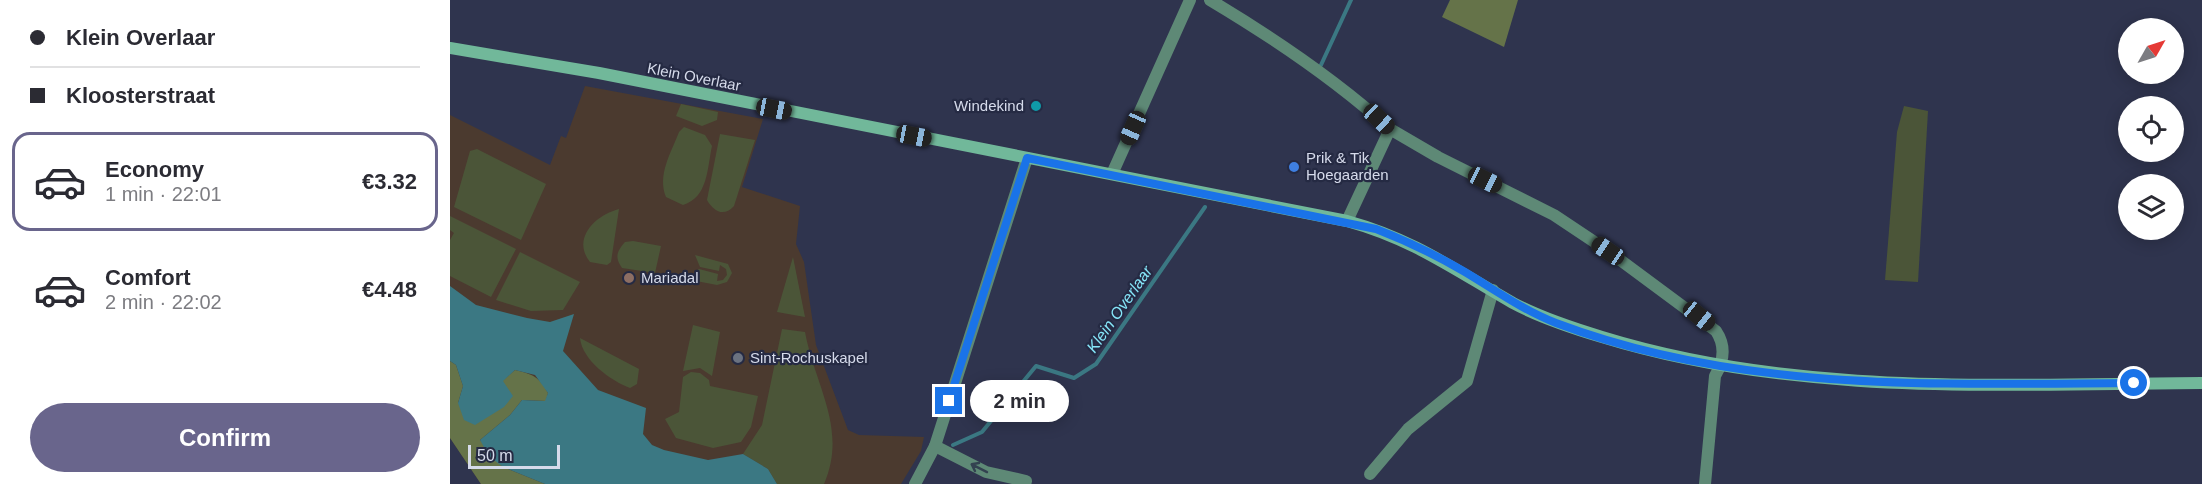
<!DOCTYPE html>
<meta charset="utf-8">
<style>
:root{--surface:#fff;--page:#f2f2f3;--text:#2b2b33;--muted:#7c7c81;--line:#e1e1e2;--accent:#69658c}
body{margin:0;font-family:Helvetica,sans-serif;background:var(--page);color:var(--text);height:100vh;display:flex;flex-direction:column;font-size:22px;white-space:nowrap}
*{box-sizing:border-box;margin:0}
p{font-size:20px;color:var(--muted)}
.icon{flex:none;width:33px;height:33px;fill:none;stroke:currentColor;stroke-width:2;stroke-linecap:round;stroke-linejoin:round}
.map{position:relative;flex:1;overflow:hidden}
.details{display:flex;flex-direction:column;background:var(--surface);width:450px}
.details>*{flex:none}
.top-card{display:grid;align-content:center;height:132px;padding:0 30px;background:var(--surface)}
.needle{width:39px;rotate:51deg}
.fabs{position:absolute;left:1668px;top:18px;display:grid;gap:12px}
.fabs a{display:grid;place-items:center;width:66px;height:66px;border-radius:50%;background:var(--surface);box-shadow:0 3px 15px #0003;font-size:30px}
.scale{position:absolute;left:18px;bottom:15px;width:92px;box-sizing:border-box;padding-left:6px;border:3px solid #d6dbeb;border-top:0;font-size:16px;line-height:21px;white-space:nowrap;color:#d6dbeb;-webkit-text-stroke:4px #252a43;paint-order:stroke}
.end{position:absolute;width:27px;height:27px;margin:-14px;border:8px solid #1a73e8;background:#fff;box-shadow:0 0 0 3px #fff}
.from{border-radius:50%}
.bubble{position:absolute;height:42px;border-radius:21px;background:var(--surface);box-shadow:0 3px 15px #0003;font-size:20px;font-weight:700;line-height:42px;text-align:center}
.car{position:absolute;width:18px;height:36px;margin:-18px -9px;border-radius:8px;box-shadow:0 0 4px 2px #0007;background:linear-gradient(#222 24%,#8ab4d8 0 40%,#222 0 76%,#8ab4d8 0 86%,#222 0)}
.top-card b{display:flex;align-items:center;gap:21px;height:57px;font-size:22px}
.top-card b+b{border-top:2px solid var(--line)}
.top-card i{width:15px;height:15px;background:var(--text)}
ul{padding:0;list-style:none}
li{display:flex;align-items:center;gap:18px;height:99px;margin:0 12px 9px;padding:0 18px;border:3px solid transparent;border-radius:18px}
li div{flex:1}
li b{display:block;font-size:22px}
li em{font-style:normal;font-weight:700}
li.on{border-color:var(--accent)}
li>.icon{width:54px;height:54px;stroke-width:1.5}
.primary-button{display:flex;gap:12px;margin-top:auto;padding:12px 30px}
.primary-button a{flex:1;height:69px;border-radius:36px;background:var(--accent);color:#fff;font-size:24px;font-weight:700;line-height:69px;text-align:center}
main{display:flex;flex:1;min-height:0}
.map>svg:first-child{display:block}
</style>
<main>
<section class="details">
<div class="top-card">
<b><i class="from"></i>Klein Overlaar</b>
<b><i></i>Kloosterstraat</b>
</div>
<ul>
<li class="on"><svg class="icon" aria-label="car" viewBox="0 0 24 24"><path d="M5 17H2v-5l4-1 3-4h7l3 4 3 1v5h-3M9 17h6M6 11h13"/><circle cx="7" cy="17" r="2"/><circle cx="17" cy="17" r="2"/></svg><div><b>Economy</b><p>1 min · 22:01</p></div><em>€3.32</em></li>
<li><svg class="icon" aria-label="car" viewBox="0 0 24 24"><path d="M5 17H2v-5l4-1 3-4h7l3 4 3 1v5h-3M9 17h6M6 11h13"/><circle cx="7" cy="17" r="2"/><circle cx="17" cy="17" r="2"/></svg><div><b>Comfort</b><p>2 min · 22:02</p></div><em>€4.48</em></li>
</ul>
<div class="primary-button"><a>Confirm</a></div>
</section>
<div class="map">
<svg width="1752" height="484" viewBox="0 0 1752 484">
<rect width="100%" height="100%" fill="#2f344e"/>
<!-- education -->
<path fill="#4b3a2f" d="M 135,86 L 313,119 L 292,187 L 350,206 L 346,244 L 354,262 L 366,345 L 398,430 L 409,435 L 474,437 L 471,451 L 451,484 L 31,484 L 0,438 L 0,115 L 100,165 L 111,136 L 116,138 Z"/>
<!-- green -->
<g fill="#4b5538">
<path d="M 231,104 L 268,112 L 267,120 L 252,126 L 226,116 Z"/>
<path d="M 1454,106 L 1478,111 L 1468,282 L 1435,280 L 1447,132 Z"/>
<path d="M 234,127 L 255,135 L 262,146 C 257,169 258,197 233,205 L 216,197 C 207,175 221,153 229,132 Z"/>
<path d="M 270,134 L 305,140 L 284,206 C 274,217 264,212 257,200 Z"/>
<path d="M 27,149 L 96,184 L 71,240 L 4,207 L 20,151 Z"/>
<path d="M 169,209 L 161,262 L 157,265 L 140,262 C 121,238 146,215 169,209 Z"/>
<path d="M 0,216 L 66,249 L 41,297 L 0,276 L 0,240 L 4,233 L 0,230 Z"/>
<path d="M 183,241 L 211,246 L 205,273 L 172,268 C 165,258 166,252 175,242 Z"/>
<path d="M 70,252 L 130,282 L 113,310 L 81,311 L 46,300 Z"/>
<path d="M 245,255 L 278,264 L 282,273 L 277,282 L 267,285 L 241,280 L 242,275 L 249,269 L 268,274 L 267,281 L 273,280 L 277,275 L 276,269 L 270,265 L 269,271 L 250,267 Z"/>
<path d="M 343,257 L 355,317 L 327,312 Z"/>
<path d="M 243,325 L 270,332 L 262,376 L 250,368 L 233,371 Z"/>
<path d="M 332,329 L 355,332 C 365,386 398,429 374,484 L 327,484 L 318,469 L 293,454 L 312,425 Z"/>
<path d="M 130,338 L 189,369 L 187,384 L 180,388 C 161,381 132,360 130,338 Z"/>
<path d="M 241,372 L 250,373 L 259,380 L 260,386 L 308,396 L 301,427 L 291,442 L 263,448 L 226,438 L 215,419 L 229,412 L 233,377 Z"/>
</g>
<!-- forest -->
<g fill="#657349">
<path d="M 1000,0 L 1068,0 L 1054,47 L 992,17 Z"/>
<path d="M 0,361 L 6,365 L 13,386 L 8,403 L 52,381 L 65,370 C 82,374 90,377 98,393 L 96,401 L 72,400 L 60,415 L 30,440 L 53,467 L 95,484 L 31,484 L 0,438 Z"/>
</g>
<!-- water -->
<path fill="#3b7883" d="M 0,286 L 26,305 L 77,318 L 100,322 L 124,314 L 113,351 L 148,390 L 196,408 L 193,434 L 202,445 L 214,450 L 258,460 L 293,454 L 318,469 L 327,484 L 95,484 L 53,467 L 39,456 L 30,440 L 60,415 L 72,400 L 95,401 L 98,393 L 85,375 L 65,370 L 53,381 L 63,396 L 54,407 L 25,425 L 14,420 L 8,403 L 13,386 L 6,365 L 0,361 Z"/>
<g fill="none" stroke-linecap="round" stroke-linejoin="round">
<!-- stream -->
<g stroke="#3b7883" stroke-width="4">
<path d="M 871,65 L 901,0"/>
<path d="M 503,445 L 532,432 L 586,366 L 624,378 L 646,364 L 755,207"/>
</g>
<!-- street -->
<g stroke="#5e8976" stroke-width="12">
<path d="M 760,0 C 822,37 886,80 940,129 L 897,221"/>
<path d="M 940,129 L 988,157 L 1104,215 L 1158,251 L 1266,331 C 1276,346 1274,361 1265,376 L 1255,484"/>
<path d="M 662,174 L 740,0"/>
<path d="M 485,446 L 536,472 L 576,481 L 575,484"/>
<path d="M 920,474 L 958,429 L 1017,381 L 1043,290"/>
<path d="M 465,484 L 485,446 L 577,158"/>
</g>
<!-- secondary -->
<path stroke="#71b89a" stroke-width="12" d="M 0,48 L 149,73 L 897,221 C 963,239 1005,270 1063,303 C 1091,318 1122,328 1152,337 C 1347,397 1551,384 1752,383"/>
</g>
<!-- one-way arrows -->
<defs><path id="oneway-shaft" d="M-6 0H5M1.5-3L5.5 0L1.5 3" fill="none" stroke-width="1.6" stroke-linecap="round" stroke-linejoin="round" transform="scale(1.5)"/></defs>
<use stroke="#334250" href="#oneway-shaft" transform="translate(529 468) rotate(-153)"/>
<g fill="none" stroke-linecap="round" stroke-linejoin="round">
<!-- route -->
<path stroke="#1a73e8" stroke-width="8" d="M 499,401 L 577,158 L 926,229 C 957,241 986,255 1015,272 C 1045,290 1073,310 1106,323 C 1291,393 1490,384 1684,383"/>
</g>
<!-- markers -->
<circle fill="#0f9aa8" stroke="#252a43" stroke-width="2" cx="586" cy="106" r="6"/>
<circle fill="#3f7fe0" stroke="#252a43" stroke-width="2" cx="844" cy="167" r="6"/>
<circle fill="#8d6e63" stroke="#252a43" stroke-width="2" cx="179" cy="278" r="6"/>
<circle fill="#6b7280" stroke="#252a43" stroke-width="2" cx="288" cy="358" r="6"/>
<g text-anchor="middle" stroke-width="4.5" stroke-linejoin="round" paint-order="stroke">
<!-- street labels -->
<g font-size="15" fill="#d6dbeb" stroke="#252a43">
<text transform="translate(244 77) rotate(11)" y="5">Klein Overlaar</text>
</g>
<!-- poi labels -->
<g font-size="15" fill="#d6dbeb" stroke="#252a43" text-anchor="start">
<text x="574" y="111" text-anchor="end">Windekind</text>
<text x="856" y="163">Prik &amp; Tik<tspan x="856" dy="17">Hoegaarden</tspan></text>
<text x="191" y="283">Mariadal</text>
<text x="300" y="363">Sint-Rochuskapel</text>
</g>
<!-- water labels -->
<g font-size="16" font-style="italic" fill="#86e6f9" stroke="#252a43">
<text transform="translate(669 309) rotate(-55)" y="6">Klein Overlaar</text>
</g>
</g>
</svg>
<div class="fabs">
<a><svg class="needle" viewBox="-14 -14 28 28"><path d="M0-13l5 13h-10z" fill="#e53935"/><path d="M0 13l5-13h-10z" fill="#7c7c81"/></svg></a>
<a><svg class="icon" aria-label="locate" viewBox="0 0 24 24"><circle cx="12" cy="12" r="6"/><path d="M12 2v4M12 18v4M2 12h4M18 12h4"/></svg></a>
<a><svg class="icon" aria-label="layers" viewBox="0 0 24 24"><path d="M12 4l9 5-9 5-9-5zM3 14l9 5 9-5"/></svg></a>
</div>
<div class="scale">50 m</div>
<i class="end from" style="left:1684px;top:383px"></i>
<i class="end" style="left:499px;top:401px"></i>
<div class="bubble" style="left:520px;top:380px;width:99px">2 min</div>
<i class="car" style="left:324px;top:109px;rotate:101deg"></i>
<i class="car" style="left:929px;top:119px;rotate:133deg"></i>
<i class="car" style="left:683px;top:128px;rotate:204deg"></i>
<i class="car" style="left:464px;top:136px;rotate:101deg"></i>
<i class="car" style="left:1035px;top:180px;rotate:116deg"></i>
<i class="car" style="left:1158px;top:251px;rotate:304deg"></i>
<i class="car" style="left:1249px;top:316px;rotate:129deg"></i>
</div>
</main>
